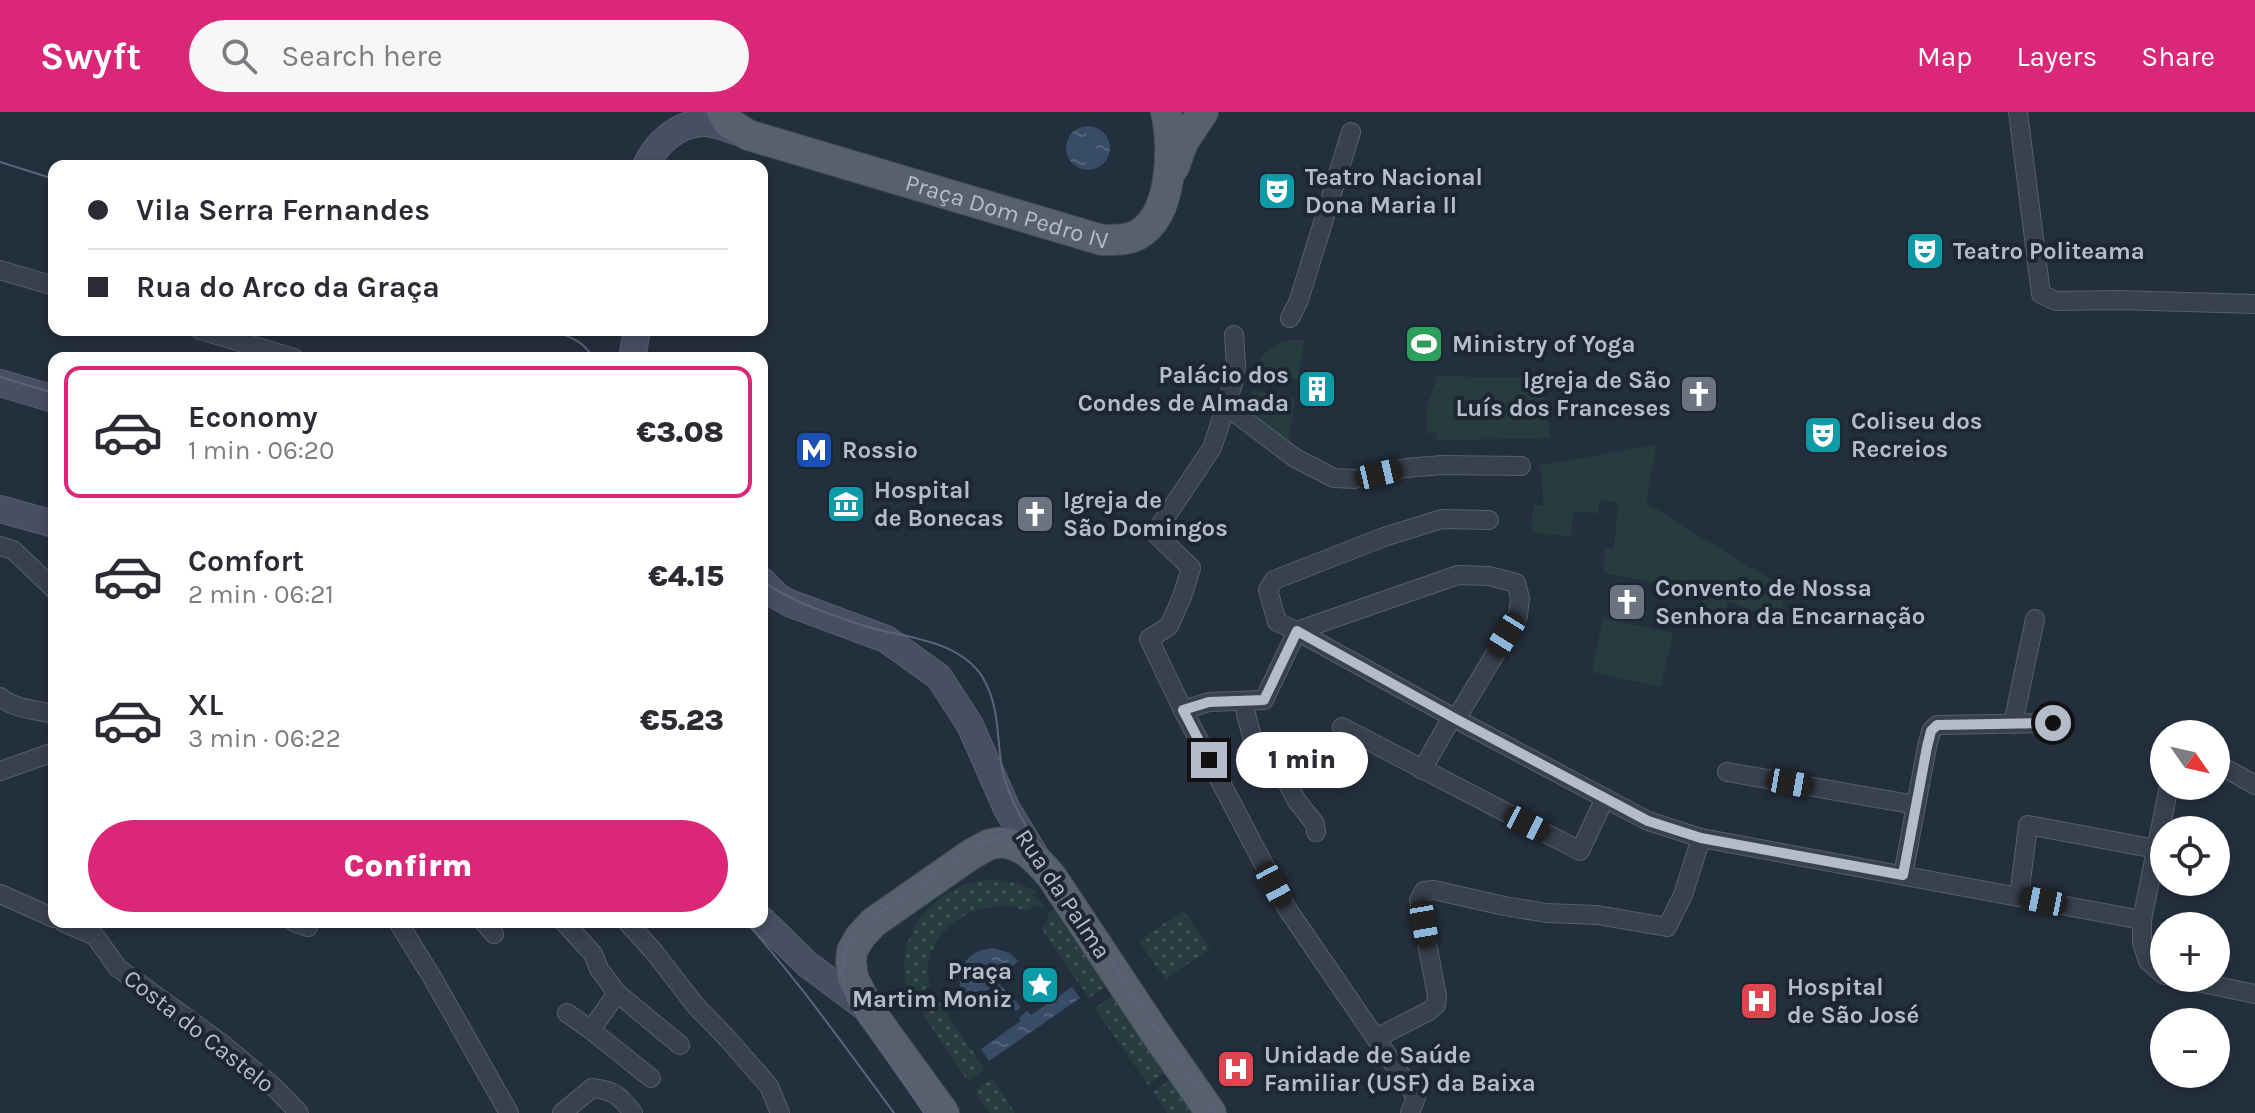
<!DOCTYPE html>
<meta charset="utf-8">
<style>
:root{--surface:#fff;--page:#f7f7f7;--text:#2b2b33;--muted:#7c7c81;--line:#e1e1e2;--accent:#db2777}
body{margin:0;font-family:Karla,sans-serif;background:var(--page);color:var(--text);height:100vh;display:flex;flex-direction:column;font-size:30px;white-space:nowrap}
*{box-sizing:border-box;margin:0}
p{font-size:26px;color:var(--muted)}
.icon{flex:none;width:44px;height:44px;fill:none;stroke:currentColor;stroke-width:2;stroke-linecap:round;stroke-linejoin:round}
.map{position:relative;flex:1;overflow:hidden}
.sheet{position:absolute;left:48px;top:240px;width:720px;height:576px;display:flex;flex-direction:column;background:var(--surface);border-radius:16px;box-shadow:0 4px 12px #0003}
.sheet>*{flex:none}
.guide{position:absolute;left:48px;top:48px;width:720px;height:176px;border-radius:16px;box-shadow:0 4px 12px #0003;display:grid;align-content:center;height:176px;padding:0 40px;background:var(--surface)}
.needle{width:52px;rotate:124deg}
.controls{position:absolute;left:2150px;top:608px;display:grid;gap:16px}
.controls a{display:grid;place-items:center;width:80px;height:80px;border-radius:50%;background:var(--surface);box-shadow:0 4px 12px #0003;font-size:40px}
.end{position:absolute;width:36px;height:36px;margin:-18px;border:10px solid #b4bcc9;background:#111;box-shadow:0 0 0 4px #111}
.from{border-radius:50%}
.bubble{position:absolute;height:56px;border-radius:28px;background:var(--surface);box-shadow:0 4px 12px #0003;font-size:26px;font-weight:800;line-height:56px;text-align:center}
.car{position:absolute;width:24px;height:48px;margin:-24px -12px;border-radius:10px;box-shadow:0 0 6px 2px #0007;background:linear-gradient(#222 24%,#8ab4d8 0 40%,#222 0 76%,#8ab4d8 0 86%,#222 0)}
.guide b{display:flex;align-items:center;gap:28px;height:76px;font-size:30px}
.guide b+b{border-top:2px solid var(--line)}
.guide i{width:20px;height:20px;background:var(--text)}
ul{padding:14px 0 0;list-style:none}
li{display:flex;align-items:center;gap:24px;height:132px;margin:0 16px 12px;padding:0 24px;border:4px solid transparent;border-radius:16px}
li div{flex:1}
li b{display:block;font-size:30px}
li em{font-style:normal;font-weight:800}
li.on{border-color:var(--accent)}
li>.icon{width:72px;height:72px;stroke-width:1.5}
.cta{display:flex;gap:16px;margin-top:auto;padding:16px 40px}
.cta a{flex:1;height:92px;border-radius:48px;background:var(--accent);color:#fff;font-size:32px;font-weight:800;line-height:92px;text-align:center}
header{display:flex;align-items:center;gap:48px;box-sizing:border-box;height:112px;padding:0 40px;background:var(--accent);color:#fff}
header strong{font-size:38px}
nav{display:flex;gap:44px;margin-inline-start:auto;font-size:28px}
.search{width:560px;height:72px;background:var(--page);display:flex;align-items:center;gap:20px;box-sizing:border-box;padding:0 28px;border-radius:44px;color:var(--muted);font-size:30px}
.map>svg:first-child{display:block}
</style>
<header>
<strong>Swyft</strong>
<div class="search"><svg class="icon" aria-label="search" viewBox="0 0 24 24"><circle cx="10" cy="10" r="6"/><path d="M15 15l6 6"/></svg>Search here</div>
<nav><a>Map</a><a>Layers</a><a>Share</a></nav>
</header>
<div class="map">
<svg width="2255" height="1001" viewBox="0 0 2255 1001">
<defs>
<pattern id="grass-dots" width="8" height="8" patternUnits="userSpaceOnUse" patternTransform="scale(2)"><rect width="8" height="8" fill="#263c3f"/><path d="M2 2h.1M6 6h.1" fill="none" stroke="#435659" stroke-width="1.8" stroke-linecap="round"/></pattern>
<pattern id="water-ripples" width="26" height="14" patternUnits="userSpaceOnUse" patternTransform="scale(2)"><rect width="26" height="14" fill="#394c67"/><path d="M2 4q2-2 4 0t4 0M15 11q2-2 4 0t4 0" fill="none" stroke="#53647b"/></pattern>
</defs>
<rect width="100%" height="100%" fill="#242f3e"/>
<!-- grass -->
<g fill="url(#grass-dots)">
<path d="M 990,768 C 1007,768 1021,771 1036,780 L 1033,783 L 1046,795 L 1035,793 L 1026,799 C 980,778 915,823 930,874 L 912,886 C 890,844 917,793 959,775 C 969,771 979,770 990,768 Z"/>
<path d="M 1054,797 L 1106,875 L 1089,886 L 1041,816 L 1047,811 L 1048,801 Z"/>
<path d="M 1183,798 L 1210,837 L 1165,867 L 1139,829 Z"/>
<path d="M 933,880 L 985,958 L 968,969 L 916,892 Z"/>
<path d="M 1113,884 L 1165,961 L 1148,973 L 1095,896 Z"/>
<path d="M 992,967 L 1015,1001 L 990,1001 L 974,979 Z"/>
<path d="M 1170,968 L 1192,1001 L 1167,1001 L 1153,980 Z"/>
</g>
<!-- garden -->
<g fill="#263c3f">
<path d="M 1288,228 L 1304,228 L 1298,268 L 1255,261 C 1261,242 1269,233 1288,228 Z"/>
<path d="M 1437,264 L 1541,266 L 1550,325 L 1534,327 L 1437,328 L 1436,320 L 1427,322 L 1427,296 Z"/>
<path d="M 1252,278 L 1295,286 L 1288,336 L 1253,305 L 1250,294 Z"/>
<path d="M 1656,333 L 1646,391 L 1780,473 C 1787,485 1782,495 1777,508 L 1728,489 L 1723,507 L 1699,500 L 1706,480 L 1604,461 L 1605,436 L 1614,437 L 1618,391 L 1600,388 L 1598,401 L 1573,400 L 1571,425 L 1531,420 L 1533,393 L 1544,394 L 1540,353 Z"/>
<path d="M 1603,506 L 1673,521 L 1661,575 L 1592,560 Z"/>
</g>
<!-- water -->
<g fill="url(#water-ripples)">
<circle cx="1088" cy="36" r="22"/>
<path d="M 993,836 L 1010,841 L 1018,849 L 996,869 L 1021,895 L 1016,899 L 992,874 L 970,895 C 950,869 960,839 993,836 Z"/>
<path d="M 1072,875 L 1080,886 L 989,949 L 981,937 L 1021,909 L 1019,906 L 1027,899 L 1031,903 Z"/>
</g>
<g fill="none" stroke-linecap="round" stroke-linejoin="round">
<defs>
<g id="minor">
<path d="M 2018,0 L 2041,182 L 2056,189 L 2117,188 L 2255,192"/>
<path d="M 0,158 L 54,174"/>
<path d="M 1290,206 L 1299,188 L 1351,20"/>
<path d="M 200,218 L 294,246"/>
<path d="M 1234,223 L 1236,253 L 1233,272 L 1212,336 L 1155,421 L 1191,456 L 1182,485 L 1169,514 L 1149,527 L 1183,598 L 1286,795 L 1416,985 L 1410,1001"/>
<path d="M 1226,294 L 1295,346 L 1334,366 L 1355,367 L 1406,356 L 1442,353 L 1521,354"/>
<path d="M 0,434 L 13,438 L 54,477"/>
<path d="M 0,585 C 15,597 36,598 54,602"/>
<path d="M 1245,589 L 1246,602 L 1256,640 L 1277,652 L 1297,689 L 1315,712 L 1316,720"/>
<path d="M 1183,598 L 1209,590 L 1264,588 L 1297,519 L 1456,607 L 1648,709 L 1701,726 L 2142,808"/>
<path d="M 1456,607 L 1518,504 L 1520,486 L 1516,471 L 1489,464 L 1458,463 L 1297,519 L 1277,510 L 1268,478 L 1274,468 L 1384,425 L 1442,407 L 1489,408"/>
<path d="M 2013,612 L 2035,507"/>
<path d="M 1342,615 L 1580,739 L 1605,686"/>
<path d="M 2216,651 L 2255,673"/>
<path d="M 1422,658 L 1452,605"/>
<path d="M 0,659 L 54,640"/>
<path d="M 1727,660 L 1916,693"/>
<path d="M 1903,763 L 1927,635 L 1931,619 L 1937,613 L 2053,611"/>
<path d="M 0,782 L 54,806"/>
<path d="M 2019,785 L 2028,713 L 2156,737"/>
<path d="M 63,810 L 95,824 L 118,856 L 221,931 L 276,977 L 299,1001"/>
<path d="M 294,810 L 308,815"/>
<path d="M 398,810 L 432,865 L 509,1001"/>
<path d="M 484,810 L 494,822"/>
<path d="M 564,810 L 593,842 L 599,857 L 617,881 L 680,933"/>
<path d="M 627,810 L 655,841 L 695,893 L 726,925 L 769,974 L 780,1001"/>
<path d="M 2164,863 L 2148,849 L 2142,831 L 2142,808 L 2169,674"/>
<path d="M 2178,866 L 2255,882"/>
<path d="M 617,881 L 591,918 L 651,966"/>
<path d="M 567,901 L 591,918"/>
<path d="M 1376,926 L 1429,899 L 1436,893 L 1437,884 L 1419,788 L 1424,779 L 1434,778 L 1504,794 L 1547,801 L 1597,803 L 1667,815 L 1683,783 L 1701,726"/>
<path d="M 562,1001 L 592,976 C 614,978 620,984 633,1001"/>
</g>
<g id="secondary">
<path d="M 646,54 C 655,32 678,11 704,11 C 718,11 733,19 746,23"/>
<path d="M 632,246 L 637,218"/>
<path d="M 0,271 L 54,287"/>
<path d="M 0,397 L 54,412"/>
<path d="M 762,469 L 777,484 L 789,491 L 886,527 L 939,565 L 970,613 L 1007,697 L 1038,748"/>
<path d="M 762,808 L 807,852 L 870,899"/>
</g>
<g id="primary">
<path id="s1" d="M 722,0 L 729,11 L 748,23 L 1102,128 C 1114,128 1128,129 1139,122 C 1173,102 1174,34 1166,0"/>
<path d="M 1174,55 L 1183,30 L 1203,0"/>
<path d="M 944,1001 L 870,899 L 853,866 L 851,850 L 852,839 L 860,825 L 874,810 L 973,741 C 978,739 985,734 991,732 C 1017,725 1037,747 1052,765 L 1154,919 L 1211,1001"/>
</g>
</defs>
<!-- minor casing -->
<use href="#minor" stroke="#565f6c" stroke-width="20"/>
<!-- secondary casing -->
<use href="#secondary" stroke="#565f6c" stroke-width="28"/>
<!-- primary casing -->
<use href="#primary" stroke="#414a57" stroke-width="32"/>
<!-- minor -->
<use href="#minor" stroke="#38414e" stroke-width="18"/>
<!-- secondary -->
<use href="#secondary" stroke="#465061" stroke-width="26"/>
<!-- primary -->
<use href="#primary" stroke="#56606e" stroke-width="30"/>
<!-- tram -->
<g stroke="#5a6575" stroke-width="2">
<path d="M 0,50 L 54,67"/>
<path d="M 549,218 C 568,224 584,228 593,246"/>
<path d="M 0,265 L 54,281"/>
<path d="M 762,469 C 794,491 832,503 868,515 C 906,526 960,528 983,566 C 1001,597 996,629 1003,661 C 1010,688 1023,711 1038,733"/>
<path d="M 746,810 C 801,872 845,935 894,1001"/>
<path d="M 924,1001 L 850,893 C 842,874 838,852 849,832 C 861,809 890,794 911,780 C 933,764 956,748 979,733 C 1006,720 1023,723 1045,743 L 1138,891 L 1216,1001"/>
</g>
</g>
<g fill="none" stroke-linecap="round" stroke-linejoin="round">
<!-- route -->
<path stroke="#b4bcc9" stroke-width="10" d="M 1209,648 L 1183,598 L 1209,590 L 1264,588 L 1297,519 L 1456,607 L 1648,709 L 1701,726 L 1903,763 L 1927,635 L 1931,619 L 1937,613 L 2053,611"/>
</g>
<!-- icons -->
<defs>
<symbol id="theatre-square" viewBox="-11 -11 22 22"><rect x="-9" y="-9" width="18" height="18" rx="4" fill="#0f9aa8" stroke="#1d2633"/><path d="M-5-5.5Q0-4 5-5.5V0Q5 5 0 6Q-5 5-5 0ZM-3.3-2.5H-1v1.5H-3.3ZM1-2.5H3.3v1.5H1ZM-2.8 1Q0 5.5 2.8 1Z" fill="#fff"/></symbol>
<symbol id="stadium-square" viewBox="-11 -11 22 22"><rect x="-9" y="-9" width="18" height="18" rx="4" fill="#2e9e5b" stroke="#1d2633"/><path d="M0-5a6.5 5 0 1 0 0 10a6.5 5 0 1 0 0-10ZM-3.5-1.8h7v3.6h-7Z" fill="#fff"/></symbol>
<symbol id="building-square" viewBox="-11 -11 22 22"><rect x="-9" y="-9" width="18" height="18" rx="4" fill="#0f9aa8" stroke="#1d2633"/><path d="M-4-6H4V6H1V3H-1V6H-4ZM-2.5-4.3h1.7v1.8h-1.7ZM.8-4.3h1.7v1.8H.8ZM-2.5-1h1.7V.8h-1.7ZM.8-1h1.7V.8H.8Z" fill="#fff"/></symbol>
<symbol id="church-square" viewBox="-11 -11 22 22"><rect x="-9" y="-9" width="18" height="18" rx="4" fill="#6b7280" stroke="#1d2633"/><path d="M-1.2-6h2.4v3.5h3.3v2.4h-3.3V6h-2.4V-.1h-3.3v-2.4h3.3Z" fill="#fff"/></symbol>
<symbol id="metro-square" viewBox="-11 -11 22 22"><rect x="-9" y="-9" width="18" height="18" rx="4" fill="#1a4fb4" stroke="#1d2633"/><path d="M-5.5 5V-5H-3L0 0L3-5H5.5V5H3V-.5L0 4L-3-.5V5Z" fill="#fff"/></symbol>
<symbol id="museum-square" viewBox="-11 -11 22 22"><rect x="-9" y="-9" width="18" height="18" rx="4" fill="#0f9aa8" stroke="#1d2633"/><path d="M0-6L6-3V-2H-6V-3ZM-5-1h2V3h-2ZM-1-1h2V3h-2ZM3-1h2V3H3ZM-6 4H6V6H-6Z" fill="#fff"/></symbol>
<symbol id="sight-square" viewBox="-11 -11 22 22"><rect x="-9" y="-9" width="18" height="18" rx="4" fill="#0f9aa8" stroke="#1d2633"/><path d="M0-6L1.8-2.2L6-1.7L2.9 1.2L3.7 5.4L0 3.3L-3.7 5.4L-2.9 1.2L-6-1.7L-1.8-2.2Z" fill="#fff"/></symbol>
<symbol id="hospital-square" viewBox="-11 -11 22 22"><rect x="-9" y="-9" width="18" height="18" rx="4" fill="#e0444e" stroke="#1d2633"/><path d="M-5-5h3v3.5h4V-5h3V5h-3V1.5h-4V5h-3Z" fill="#fff"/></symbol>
</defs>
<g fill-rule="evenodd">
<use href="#theatre-square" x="1255" y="57" width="44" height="44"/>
<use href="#theatre-square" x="1903" y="117" width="44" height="44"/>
<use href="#stadium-square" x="1402" y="210" width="44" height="44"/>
<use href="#building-square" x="1295" y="255" width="44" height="44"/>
<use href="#church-square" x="1677" y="260" width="44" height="44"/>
<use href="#theatre-square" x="1801" y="301" width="44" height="44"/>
<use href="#metro-square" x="792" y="316" width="44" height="44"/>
<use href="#museum-square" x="824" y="370" width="44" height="44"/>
<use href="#church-square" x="1013" y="380" width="44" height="44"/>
<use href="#church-square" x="1605" y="468" width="44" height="44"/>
<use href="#sight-square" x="1018" y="851" width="44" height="44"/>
<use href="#hospital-square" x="1737" y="867" width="44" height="44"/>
<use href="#hospital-square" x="1214" y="935" width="44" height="44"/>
</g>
<g text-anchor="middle" stroke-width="8" stroke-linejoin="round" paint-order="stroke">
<!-- poi labels -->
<g font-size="24" font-weight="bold" fill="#b4bcc9" stroke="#1d2633" text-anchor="start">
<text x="1305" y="73">Teatro Nacional<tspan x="1305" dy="28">Dona Maria II</tspan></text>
<text x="1953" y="147">Teatro Politeama</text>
<text x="1452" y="240">Ministry of Yoga</text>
<text x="1289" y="271" text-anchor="end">Palácio dos<tspan x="1289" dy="28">Condes de Almada</tspan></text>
<text x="1671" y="276" text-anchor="end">Igreja de São<tspan x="1671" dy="28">Luís dos Franceses</tspan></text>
<text x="1851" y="317">Coliseu dos<tspan x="1851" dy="28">Recreios</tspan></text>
<text x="842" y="346">Rossio</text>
<text x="874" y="386">Hospital<tspan x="874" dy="28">de Bonecas</tspan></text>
<text x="1063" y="396">Igreja de<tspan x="1063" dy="28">São Domingos</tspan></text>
<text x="1655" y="484">Convento de Nossa<tspan x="1655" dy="28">Senhora da Encarnação</tspan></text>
<text x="1012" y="867" text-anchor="end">Praça<tspan x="1012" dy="28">Martim Moniz</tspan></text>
<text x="1787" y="883">Hospital<tspan x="1787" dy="28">de São José</tspan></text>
<text x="1264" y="951">Unidade de Saúde<tspan x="1264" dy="28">Familiar (USF) da Baixa</tspan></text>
</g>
<!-- street labels -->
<g font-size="24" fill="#b4bcc9" stroke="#1d2633">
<text dy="8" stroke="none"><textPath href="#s1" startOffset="306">Praça Dom Pedro IV</textPath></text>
<text transform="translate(1063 782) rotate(56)" y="8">Rua da Palma</text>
<text transform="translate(199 919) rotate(38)" y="8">Costa do Castelo</text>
</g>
</g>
</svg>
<div class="controls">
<a><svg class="needle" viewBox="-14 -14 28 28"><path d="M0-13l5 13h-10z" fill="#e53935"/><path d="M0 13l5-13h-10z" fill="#7c7c81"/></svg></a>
<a><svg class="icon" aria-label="locate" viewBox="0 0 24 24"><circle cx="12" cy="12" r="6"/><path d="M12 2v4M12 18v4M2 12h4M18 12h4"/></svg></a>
<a>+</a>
<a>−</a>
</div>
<i class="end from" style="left:2053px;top:611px"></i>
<i class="end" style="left:1209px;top:648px"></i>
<div class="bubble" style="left:1236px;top:620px;width:132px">1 min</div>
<i class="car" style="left:1379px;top:362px;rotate:77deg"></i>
<i class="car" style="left:1506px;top:523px;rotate:212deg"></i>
<i class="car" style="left:1790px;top:671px;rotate:100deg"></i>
<i class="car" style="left:1527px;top:712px;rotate:117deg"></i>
<i class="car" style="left:1274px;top:773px;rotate:152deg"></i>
<i class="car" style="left:2043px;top:789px;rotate:281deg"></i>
<i class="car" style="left:1424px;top:812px;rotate:170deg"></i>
<div class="guide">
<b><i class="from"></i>Vila Serra Fernandes</b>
<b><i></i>Rua do Arco da Graça</b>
</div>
<section class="sheet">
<ul>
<li class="on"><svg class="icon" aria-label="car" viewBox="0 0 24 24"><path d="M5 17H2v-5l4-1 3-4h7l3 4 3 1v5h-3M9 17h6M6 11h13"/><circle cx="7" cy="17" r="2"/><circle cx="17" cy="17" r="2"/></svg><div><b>Economy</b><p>1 min · 06:20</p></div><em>€3.08</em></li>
<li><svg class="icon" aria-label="car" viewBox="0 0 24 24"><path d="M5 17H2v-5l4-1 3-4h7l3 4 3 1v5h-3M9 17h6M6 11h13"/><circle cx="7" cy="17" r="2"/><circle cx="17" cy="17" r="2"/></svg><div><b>Comfort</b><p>2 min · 06:21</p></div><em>€4.15</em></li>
<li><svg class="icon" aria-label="car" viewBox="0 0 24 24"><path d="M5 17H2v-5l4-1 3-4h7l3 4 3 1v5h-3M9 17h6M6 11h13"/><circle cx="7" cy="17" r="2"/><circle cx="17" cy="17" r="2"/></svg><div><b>XL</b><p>3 min · 06:22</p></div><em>€5.23</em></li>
</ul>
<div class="cta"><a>Confirm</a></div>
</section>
</div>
